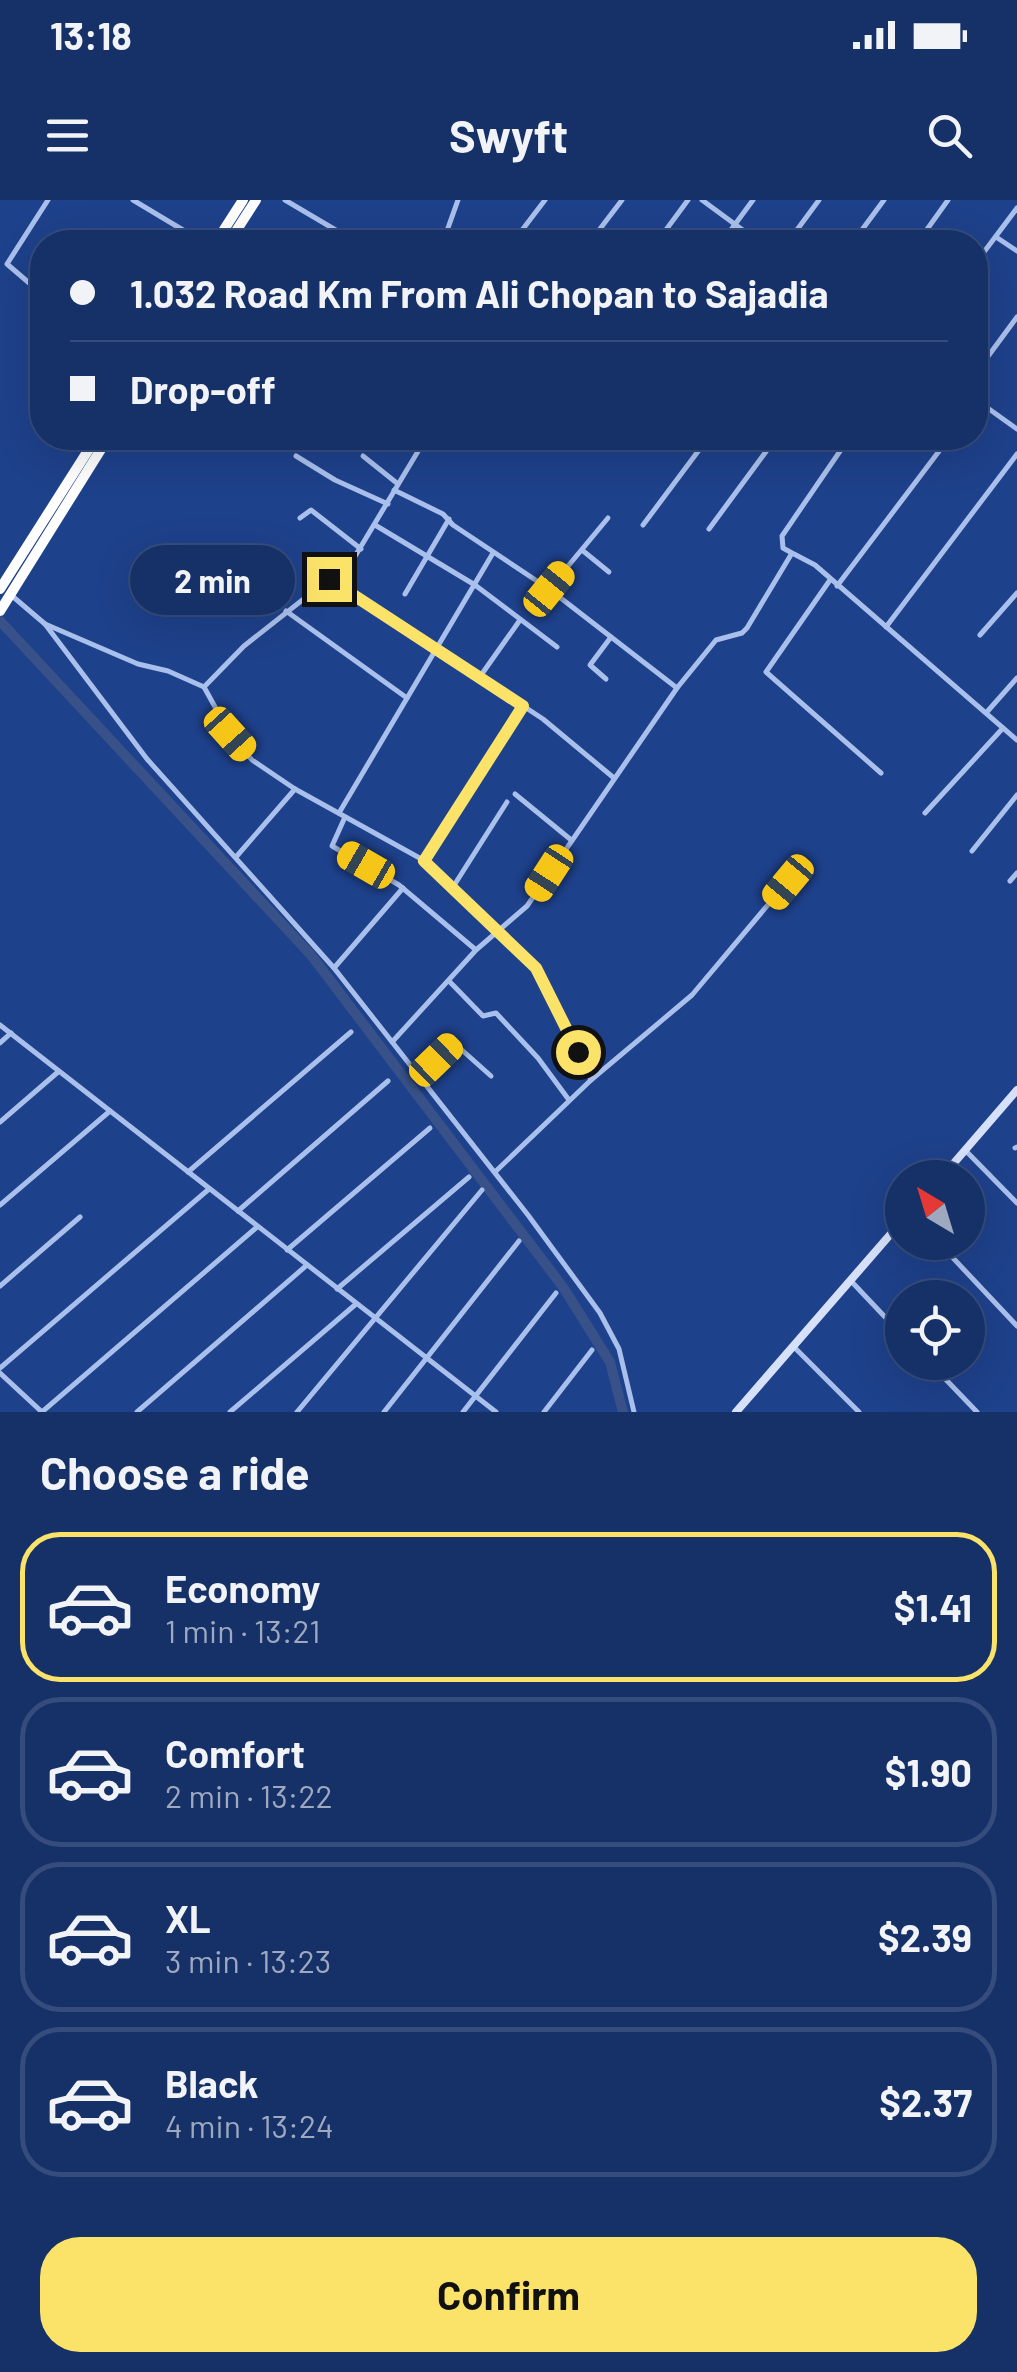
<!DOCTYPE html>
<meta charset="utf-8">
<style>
:root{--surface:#163168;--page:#1f396e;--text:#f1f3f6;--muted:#9ea9c0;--line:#354c7c;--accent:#fbe269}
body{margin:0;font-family:Barlow,sans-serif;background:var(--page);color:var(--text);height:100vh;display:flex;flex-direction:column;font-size:38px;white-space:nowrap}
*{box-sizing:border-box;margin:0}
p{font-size:32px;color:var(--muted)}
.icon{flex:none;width:55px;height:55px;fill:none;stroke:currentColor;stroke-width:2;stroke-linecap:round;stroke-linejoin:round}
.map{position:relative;height:1212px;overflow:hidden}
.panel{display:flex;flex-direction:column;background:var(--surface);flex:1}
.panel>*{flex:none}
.guide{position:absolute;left:30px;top:30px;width:958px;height:220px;border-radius:40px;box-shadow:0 10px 40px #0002,0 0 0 2px var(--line);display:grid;align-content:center;height:220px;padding:0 40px;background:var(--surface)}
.needle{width:65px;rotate:322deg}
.fabs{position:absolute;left:885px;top:960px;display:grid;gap:20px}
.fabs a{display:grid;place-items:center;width:100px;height:100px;border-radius:50%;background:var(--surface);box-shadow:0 10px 40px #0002,0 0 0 2px var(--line);font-size:50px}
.end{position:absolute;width:45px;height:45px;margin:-22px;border:12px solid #fbe269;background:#111;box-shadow:0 0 0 5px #111}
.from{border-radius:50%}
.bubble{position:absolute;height:70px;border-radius:35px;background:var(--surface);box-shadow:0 10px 40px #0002,0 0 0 2px var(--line);font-size:32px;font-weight:700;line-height:70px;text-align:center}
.car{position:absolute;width:30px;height:60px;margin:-30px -15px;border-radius:12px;box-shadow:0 0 8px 2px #0007;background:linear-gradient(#f5c518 24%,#345 0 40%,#f5c518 0 76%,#345 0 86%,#f5c518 0)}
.guide b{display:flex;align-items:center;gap:35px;height:95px;font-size:38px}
.guide b+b{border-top:2px solid var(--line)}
.guide i{width:25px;height:25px;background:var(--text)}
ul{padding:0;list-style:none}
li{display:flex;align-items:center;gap:30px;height:150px;margin:0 20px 15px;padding:0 20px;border:5px solid var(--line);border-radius:40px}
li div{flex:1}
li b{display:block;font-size:38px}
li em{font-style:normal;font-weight:700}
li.current{border-color:var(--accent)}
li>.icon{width:90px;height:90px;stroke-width:1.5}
h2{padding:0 40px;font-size:45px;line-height:120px}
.action{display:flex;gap:20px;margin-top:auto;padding:20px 40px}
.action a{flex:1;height:115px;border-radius:40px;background:var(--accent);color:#111;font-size:40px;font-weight:700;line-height:115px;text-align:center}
.status{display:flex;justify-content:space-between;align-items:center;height:70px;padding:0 50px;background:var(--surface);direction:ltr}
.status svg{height:28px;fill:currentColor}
header{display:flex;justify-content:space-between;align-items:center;height:130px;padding:0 40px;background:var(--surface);font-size:45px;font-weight:700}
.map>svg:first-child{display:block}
</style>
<div class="status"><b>13:18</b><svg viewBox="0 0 49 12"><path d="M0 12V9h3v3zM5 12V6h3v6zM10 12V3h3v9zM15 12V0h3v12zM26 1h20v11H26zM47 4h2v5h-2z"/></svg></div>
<header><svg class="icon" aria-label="menu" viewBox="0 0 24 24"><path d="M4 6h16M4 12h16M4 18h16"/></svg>Swyft<svg class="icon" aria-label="search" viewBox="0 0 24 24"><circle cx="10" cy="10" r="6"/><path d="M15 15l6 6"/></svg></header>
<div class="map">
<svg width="1017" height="1212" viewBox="0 0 1017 1212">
<rect width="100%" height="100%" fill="#1e418b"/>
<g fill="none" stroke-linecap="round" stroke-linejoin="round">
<!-- river -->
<path stroke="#385188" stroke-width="10" d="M 0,421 L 311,755 L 563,1087 L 610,1162 L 623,1212"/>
<!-- street -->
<g stroke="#aac0ec" stroke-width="5">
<path d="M 133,0 L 203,42"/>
<path d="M 285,0 L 356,42"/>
<path d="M 702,0 L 759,42"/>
<path d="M 996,37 L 1017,51"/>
<path d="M 443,42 L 458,0"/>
<path d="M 513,42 L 545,0"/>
<path d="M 590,42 L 622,0"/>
<path d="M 657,42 L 688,0"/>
<path d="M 722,42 L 753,0"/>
<path d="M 788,42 L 819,0"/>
<path d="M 853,42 L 884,0"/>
<path d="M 918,42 L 948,0"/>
<path d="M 975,64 L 1017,8"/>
<path d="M 42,94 L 7,64 L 48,0"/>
<path d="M 975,174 L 1017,117"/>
<path d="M 975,199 L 1017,229"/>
<path d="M 504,241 L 507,238"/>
<path d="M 573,241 L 576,238"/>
<path d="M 640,243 L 644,238"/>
<path d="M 296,256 L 335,280 L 388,304"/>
<path d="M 363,256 L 398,284"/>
<path d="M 394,290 L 443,314 L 453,325 L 549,389 L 677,488"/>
<path d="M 300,318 L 311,310 L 361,349"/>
<path d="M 375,325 L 475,385 L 557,447"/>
<path d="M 643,325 L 708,238"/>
<path d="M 709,329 L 776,238"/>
<path d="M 582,350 L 609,372"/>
<path d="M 794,354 L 815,365 L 1017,540"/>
<path d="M 830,380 L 766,472 L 881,573"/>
<path d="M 339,383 L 426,238"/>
<path d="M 837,386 L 949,238"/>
<path d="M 549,389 L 608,318"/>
<path d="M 405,394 L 449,319"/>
<path d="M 11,395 L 45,424 L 138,464 L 168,471 L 204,487 L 230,534 L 252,560 L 295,589 L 425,661 L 537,768 L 591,880 L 495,972"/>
<path d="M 286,411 L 407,498"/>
<path d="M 45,424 L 147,559 L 334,768 L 528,1015 L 600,1113 L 619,1149 L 634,1212"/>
<path d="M 886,427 L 1017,254"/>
<path d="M 980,435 L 1017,393"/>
<path d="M 479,478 L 520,420"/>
<path d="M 606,479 L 590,465 L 611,437"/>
<path d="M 204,487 L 244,446 L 329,379 L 543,519 L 614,578"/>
<path d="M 986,513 L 1017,478"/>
<path d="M 515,594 L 570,639"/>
<path d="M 339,613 L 493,353"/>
<path d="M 925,613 L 1003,528"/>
<path d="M 345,617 L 332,646 L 399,685 L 476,750"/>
<path d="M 972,651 L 1017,595"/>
<path d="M 236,657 L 295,589"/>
<path d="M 425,661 L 523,506"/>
<path d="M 1010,681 L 1017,673"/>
<path d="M 453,687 L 507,602"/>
<path d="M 334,768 L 403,688"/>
<path d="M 449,781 L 483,816 L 496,813 L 538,858 L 569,900"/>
<path d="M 0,825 L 496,1212"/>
<path d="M 393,841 L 476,750 L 527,706 L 677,488 L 716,440 L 742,433 L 747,428 L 792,353 L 783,348 L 782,336 L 849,238"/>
<path d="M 0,843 L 11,833"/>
<path d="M 420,875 L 454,843 L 491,876"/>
<path d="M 591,880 L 692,795 L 788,681"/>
<path d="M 0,922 L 58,872"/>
<path d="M 1015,948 L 1017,947"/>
<path d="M 965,950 L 1017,1003"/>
<path d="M 188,972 L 351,832"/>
<path d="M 0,1005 L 110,911"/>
<path d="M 238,1011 L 388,881"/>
<path d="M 938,1042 L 1017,1126"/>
<path d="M 287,1050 L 430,928"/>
<path d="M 851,1081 L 902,1135"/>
<path d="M 0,1086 L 80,1017"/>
<path d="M 337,1089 L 469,977"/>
<path d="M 794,1147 L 859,1212"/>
<path d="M 929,1162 L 977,1212"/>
<path d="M 0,1168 L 209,989"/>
<path d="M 0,1173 L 42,1212 L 257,1027"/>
<path d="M 137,1212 L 307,1065"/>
<path d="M 230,1212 L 356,1104"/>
<path d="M 297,1212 L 482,990"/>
<path d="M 384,1212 L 519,1041"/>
<path d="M 463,1212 L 556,1093"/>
<path d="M 544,1212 L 592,1150"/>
</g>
<!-- secondary -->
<g stroke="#d6e1f9" stroke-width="8">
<path d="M 941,978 L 1017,890"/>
<path d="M 736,1212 L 902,1021"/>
</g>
<!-- highway -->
<g stroke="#fff" stroke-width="10">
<path d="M 216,42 L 243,0"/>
<path d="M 229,42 L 256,0"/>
<path d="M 0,389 L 96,238"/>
<path d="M 0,411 L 108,238"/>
</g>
</g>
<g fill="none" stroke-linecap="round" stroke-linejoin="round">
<!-- route -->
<path stroke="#fbe269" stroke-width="12" d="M 329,379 L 523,506 L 424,661 L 536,768 L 578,852"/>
</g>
</svg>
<div class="fabs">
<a><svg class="needle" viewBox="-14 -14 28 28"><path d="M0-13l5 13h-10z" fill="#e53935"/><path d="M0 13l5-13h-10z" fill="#9ea9c0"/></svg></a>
<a><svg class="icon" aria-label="locate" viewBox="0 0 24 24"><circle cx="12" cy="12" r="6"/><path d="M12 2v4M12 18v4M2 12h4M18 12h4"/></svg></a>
</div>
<i class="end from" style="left:578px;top:852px"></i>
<i class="end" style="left:329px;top:379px"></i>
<div class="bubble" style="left:130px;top:345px;width:165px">2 min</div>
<i class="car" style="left:549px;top:389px;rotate:39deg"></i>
<i class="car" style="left:230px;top:534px;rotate:138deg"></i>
<i class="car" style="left:366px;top:665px;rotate:300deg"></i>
<i class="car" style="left:549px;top:673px;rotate:213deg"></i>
<i class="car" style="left:788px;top:682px;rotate:220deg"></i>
<i class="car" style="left:436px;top:860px;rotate:46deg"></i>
<div class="guide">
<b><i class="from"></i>1.032 Road Km From Ali Chopan to Sajadia</b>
<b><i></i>Drop-off</b>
</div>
</div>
<section class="panel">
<h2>Choose a ride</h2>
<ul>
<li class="current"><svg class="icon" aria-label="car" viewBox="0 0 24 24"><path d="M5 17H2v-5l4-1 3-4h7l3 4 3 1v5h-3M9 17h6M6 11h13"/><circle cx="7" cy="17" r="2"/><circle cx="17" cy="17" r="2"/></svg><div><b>Economy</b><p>1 min · 13:21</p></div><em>$1.41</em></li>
<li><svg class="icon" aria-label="car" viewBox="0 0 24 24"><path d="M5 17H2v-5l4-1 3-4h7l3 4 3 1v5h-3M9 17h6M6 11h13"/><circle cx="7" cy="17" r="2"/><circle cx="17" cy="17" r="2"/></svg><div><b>Comfort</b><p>2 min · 13:22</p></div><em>$1.90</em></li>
<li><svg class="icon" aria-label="car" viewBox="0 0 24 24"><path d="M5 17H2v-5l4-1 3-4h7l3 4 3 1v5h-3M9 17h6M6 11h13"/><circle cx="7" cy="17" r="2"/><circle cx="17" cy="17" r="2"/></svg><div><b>XL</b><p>3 min · 13:23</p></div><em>$2.39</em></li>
<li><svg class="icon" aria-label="car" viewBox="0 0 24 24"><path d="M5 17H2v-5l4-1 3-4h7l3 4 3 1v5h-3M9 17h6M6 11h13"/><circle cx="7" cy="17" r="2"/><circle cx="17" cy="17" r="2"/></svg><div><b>Black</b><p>4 min · 13:24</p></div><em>$2.37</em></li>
</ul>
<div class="action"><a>Confirm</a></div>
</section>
